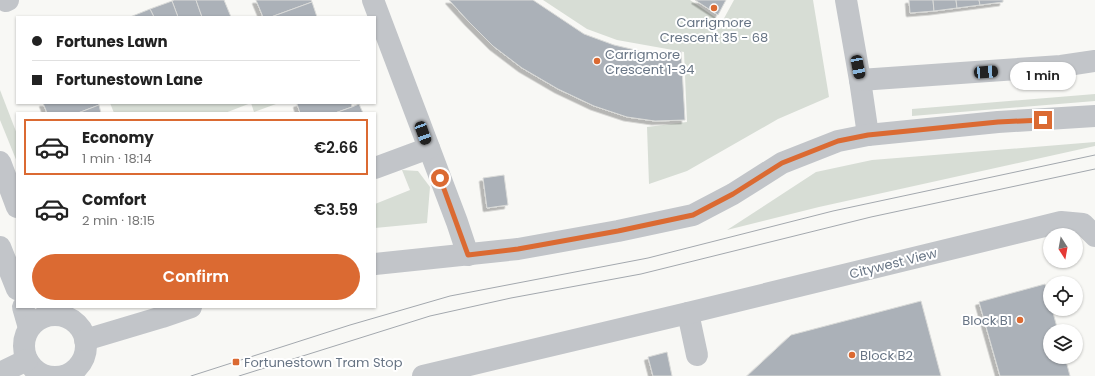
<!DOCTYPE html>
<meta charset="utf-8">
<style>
:root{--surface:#fff;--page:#f2f2f2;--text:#222;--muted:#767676;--line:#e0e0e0;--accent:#db6a32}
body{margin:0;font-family:Poppins,sans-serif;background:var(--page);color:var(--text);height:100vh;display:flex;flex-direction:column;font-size:15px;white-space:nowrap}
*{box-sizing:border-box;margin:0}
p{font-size:13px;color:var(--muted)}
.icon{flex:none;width:22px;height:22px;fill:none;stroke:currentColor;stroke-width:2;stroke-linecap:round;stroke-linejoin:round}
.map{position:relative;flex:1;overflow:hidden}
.panel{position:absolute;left:16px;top:112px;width:360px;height:196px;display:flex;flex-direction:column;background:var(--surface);border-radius:0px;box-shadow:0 1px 3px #0004}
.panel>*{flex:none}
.banner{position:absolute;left:16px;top:16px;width:360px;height:88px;border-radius:0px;box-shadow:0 1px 3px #0004;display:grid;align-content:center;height:88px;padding:0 16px;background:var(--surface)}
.needle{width:26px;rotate:169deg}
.fabs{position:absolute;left:1043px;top:228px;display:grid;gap:8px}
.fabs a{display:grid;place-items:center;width:40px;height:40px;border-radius:50%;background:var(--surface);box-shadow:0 1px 3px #0004;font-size:20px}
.end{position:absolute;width:18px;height:18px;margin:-9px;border:5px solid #db6a32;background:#fff;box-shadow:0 0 0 2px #fff}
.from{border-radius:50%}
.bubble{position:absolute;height:28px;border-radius:14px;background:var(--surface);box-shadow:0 1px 3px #0004;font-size:13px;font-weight:600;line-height:28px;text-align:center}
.car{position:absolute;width:12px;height:24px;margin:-12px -6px;border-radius:5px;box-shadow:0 0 3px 1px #0007;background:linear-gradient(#222 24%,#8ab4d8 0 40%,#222 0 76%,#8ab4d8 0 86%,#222 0)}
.banner b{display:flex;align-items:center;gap:14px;height:38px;font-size:15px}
.banner b+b{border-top:1px solid var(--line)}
.banner i{width:10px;height:10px;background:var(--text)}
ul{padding:7px 0 0;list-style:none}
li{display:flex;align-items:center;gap:12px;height:56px;margin:0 8px 6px;padding:0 8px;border:2px solid transparent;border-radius:0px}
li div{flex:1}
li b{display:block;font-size:15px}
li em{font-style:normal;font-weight:600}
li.current{border-color:var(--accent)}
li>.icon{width:36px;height:36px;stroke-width:1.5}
.action{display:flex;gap:8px;margin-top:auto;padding:8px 16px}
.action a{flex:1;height:46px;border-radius:24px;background:var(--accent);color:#fff;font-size:16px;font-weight:600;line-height:46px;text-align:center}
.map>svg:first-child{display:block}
</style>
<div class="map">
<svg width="1095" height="376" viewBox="0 0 1095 376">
<defs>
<filter id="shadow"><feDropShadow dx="-3.5" dy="3.5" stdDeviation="0" flood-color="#0004"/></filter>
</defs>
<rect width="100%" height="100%" fill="#f8f8f5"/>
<!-- green -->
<g fill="#d7ddd5">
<path d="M 543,0 L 690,0 L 722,22 L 734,0 L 813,0 L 829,97 L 778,119 L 687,171 L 649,184 L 647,127 L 687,122 L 684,52 L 617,40 L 587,29 Z"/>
<path d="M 0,90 L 17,134 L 17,162 L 0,120 Z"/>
<path d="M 1095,94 L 1095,101 L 912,116 L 912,109 Z"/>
<path d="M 110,103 L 276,103 L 276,104 L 254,112 L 251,103 L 225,113 L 114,113 Z"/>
<path d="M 1095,142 L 1095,146 L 819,207 L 727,230 L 816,172 L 872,160 Z"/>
<path d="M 402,170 L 418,171 L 430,187 L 427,223 L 375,228 L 375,204 L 410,190 Z"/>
</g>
<!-- building -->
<g fill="#abb1b8" stroke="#d9dad8" filter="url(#shadow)">
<path d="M 174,0 L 196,0 L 202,17 L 178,17 L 172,1 Z"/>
<path d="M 196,0 L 224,0 L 231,17 L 202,17 Z"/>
<path d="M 256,0 L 311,0 L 312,2 L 271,17 L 263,17 Z"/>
<path d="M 449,0 L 533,0 L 584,34 L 614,45 L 648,53 L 681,51 L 685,120 L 655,121 L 627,117 L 594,106 L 558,89 L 522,68 L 493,46 L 469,22 Z"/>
<path d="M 695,0 L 726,0 L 718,15 Z"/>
<path d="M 909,0 L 933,0 L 934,11 L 910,13 Z"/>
<path d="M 933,0 L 956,0 L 957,8 L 934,11 Z"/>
<path d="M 956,0 L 979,0 L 980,5 L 957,8 Z"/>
<path d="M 979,0 L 1003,0 L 1003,2 L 980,5 Z"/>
<path d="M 172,1 L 178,17 L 154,17 L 150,9 Z"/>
<path d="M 312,2 L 317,17 L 271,17 Z"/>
<path d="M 150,9 L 154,17 L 130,17 Z"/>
<path d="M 43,103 L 98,103 L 99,105 L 78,113 L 47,113 Z"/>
<path d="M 300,103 L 351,103 L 352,107 L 335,113 L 300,113 L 297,104 Z"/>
<path d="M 359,104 L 363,113 L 335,113 L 352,107 Z"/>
<path d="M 99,105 L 101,113 L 78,113 Z"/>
<path d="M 504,175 L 508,205 L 487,208 L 483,178 Z"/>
<path d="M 1045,284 L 1050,302 L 1050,309 L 1052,309 L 1058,331 L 1050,331 L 1050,357 L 1065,357 L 1070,376 L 1000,376 L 979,302 Z"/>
<path d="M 921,301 L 941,376 L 747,376 L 791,335 Z"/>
<path d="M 667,352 L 672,376 L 653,376 L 648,357 Z"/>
</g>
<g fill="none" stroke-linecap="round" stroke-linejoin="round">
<!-- minor -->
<g stroke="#c2c5c9" stroke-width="22">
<path d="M 373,0 L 457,222 L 468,255"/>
<path d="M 846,0 L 860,80 L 868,135"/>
<path d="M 6,1 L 8,0"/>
<path d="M 860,80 L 1061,66 L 1095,61"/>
<path d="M 0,162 L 17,207"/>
<path d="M 375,168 L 429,148"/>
<path d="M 0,247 L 17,289"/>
<path d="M 23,307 L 29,328"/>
<path d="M 55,307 L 58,315"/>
<path d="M 688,313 L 697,355"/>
<path d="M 423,376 L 688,313 L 1061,222 L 1083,224 L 1095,236"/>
</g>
<!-- tertiary -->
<g stroke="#c2c5c9" stroke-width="22">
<path d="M 375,264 L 518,249 L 618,231 L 693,215 L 733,194 L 782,163 L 838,141 L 868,135 L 998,122 L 1095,116"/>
<circle cx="55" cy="346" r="31"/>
<path d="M 85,340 L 162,317 L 191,307"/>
<path d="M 0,373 L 27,360"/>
</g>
<!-- tram -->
<g stroke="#a3a8ae" stroke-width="1">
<path d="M 191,376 L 350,325 L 450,296 L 648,258 L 833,211 L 1095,155"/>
<path d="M 239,376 L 430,316 L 511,298 L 641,274 L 871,217 L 1095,169"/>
</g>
</g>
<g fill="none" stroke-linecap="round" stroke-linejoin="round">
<!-- route -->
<path stroke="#db6a32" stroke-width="5" d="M 440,178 L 468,255 L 518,249 L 546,244 L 618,231 L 693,215 L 733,194 L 782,163 L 838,141 L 868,135 L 998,122 L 1043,120"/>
</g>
<!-- markers -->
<g fill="#db6a32" stroke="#fff" stroke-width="1.5">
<circle cx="714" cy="8" r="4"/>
<circle cx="597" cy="61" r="4"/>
<circle cx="1020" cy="320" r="4"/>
<circle cx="852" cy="355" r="4"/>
<rect x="232" y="358" width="8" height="8" rx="2"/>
</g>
<g text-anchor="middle" stroke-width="4" stroke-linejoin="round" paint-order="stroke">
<!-- poi labels -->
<g font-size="13" fill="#687585" stroke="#fff" text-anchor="start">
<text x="714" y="27" text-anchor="middle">Carrigmore<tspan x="714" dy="15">Crescent 35 - 68</tspan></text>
<text x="605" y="59">Carrigmore<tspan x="605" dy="15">Crescent 1-34</tspan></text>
<text x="1012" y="325" text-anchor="end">Block B1</text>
<text x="860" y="360">Block B2</text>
<text x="244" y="367">Fortunestown Tram Stop</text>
</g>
<!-- street labels -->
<g font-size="13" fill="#687585" stroke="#fff">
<text transform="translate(893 263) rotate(-14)" y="5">Citywest View</text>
</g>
</g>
</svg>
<div class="fabs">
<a><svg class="needle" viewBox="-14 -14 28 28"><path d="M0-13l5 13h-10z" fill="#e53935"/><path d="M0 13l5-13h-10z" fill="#767676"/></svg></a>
<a><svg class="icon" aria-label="locate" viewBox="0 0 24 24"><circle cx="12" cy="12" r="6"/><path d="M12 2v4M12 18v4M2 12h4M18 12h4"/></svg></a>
<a><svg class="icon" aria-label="layers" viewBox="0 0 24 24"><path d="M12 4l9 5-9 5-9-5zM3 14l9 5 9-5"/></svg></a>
</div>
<i class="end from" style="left:440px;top:178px"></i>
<i class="end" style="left:1043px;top:120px"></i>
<div class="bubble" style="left:1010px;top:62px;width:66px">1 min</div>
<i class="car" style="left:858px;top:67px;rotate:169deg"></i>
<i class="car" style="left:986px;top:72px;rotate:86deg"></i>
<i class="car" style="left:423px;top:133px;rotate:160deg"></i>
<div class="banner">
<b><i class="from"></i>Fortunes Lawn</b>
<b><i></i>Fortunestown Lane</b>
</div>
<section class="panel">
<ul>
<li class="current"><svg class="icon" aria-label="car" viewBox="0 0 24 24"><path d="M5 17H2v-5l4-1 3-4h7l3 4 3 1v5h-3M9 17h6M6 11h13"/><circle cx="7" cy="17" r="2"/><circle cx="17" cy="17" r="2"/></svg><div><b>Economy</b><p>1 min · 18:14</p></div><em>€2.66</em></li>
<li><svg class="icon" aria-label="car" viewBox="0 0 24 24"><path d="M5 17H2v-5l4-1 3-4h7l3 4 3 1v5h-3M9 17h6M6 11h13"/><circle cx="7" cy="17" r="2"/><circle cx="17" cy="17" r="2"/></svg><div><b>Comfort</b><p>2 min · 18:15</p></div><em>€3.59</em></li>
</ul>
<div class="action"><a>Confirm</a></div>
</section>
</div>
